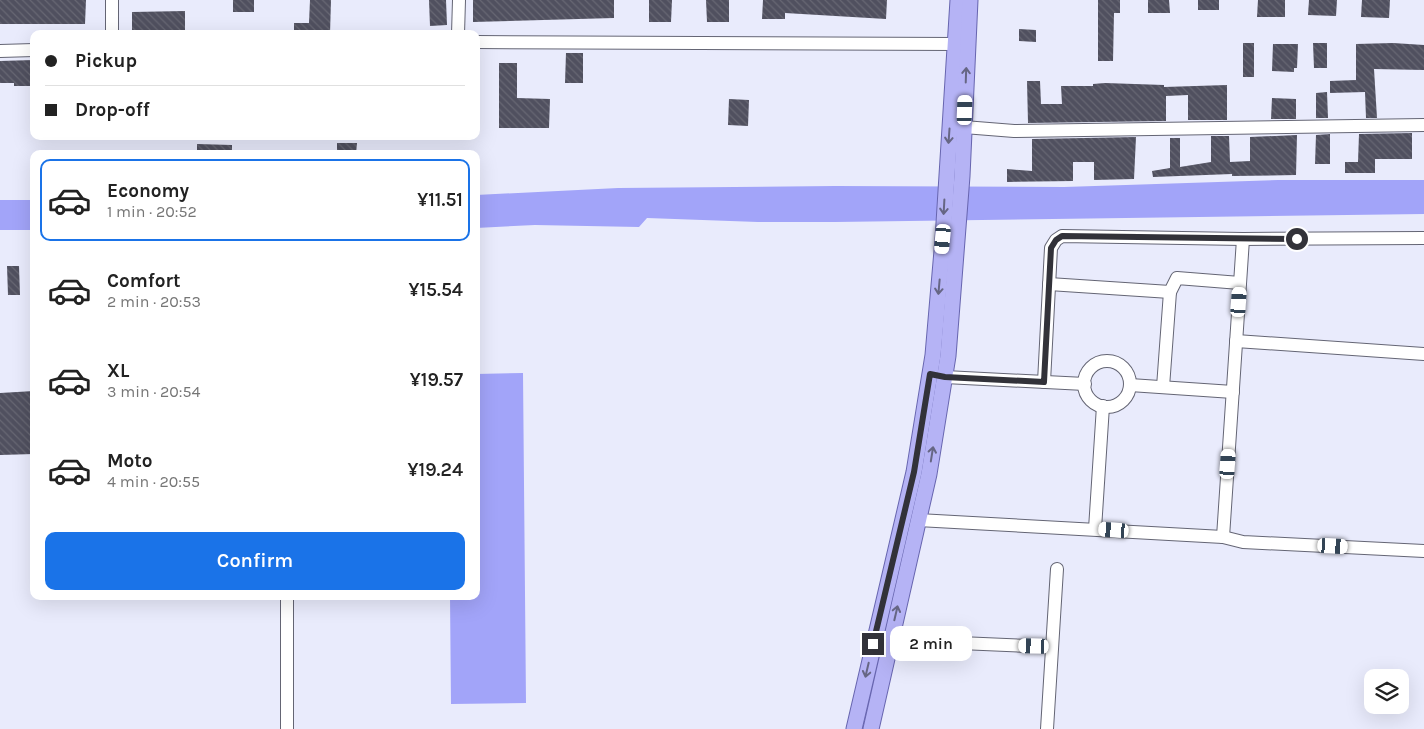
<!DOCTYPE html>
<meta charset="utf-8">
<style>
:root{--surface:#fff;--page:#f2f2f2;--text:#222;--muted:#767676;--line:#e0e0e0;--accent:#1a73e8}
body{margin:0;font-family:Karla,sans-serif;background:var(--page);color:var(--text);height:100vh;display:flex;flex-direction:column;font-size:19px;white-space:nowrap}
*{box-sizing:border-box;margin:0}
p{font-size:16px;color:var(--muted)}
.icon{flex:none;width:28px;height:28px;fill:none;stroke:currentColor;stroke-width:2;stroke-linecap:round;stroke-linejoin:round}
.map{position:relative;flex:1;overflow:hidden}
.sheet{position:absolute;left:30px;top:150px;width:450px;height:450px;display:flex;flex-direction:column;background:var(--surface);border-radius:10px;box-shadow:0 5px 20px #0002}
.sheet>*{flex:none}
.guide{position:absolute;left:30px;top:30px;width:450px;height:110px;border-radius:10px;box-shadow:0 5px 20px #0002;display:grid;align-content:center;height:110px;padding:0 15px;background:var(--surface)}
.controls{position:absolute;left:1364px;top:669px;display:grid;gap:10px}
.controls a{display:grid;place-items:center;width:45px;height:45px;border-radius:10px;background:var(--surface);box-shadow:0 5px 20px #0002;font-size:25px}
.end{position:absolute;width:22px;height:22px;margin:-11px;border:6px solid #323239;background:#fff;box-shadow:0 0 0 2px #fff}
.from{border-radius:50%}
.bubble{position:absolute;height:35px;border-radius:10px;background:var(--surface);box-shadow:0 5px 20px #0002;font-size:16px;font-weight:600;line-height:35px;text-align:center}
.car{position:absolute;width:15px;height:30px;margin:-15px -8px;border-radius:6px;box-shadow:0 0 4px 1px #0007;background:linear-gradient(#fff 24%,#345 0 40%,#fff 0 76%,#345 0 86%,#fff 0)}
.guide b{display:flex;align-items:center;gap:18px;height:48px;font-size:19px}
.guide b+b{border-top:1px solid var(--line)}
.guide i{width:12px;height:12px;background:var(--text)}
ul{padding:9px 0 0;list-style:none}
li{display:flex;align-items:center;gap:15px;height:82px;margin:0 10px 8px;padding:0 5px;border:2px solid transparent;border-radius:10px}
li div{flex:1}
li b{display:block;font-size:19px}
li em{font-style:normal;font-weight:600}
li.current{border-color:var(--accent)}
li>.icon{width:45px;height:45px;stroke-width:1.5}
.action{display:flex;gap:10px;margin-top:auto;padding:10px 15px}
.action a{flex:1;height:58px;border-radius:10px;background:var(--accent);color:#fff;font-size:20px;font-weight:600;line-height:58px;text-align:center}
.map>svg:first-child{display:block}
</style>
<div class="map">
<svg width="1424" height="729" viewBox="0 0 1424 729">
<defs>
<pattern id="building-back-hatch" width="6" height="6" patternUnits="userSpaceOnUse" patternTransform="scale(1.25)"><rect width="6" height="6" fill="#50505f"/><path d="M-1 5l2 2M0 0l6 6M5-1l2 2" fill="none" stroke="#676773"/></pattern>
</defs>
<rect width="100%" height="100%" fill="#e9ebfc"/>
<!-- water -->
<g fill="#a2a4f9">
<path d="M 1278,180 L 1424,180 L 1424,214 L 835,222 L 758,222 L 647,218 L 639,227 L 535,225 L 476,228 L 476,195 L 618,188 L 835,186 L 1064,187 Z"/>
<rect x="0" y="200" width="34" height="30"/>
<path d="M 523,373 L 526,703 L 451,704 L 450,596 L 476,596 L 476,374 Z"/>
</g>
<!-- building -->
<g fill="url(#building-back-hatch)">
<path d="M 0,0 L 86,0 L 85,24 L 0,24 Z"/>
<rect x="233" y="0" width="21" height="12"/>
<path d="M 310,0 L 331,0 L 330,34 L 294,33 L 294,23 L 309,23 Z"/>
<path d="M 429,0 L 446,0 L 447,25 L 430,26 Z"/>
<path d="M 473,0 L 614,0 L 614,18 L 473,22 Z"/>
<path d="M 649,0 L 672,0 L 671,22 L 649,22 Z"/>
<path d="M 706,0 L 729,0 L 729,22 L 707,22 Z"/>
<path d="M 763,0 L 887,0 L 886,19 L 785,13 L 785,19 L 762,19 Z"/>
<path d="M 1098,0 L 1120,0 L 1120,13 L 1114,13 L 1113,61 L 1098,61 Z"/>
<path d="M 1148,0 L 1169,0 L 1170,13 L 1148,13 Z"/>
<rect x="1198" y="0" width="21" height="10"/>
<path d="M 1258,0 L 1285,0 L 1285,17 L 1257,17 Z"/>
<path d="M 1309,0 L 1337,0 L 1336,16 L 1308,15 Z"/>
<path d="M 1362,0 L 1390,0 L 1389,18 L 1361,17 Z"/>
<path d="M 185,11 L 185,34 L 132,34 L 132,12 Z"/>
<path d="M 1019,29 L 1036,30 L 1036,42 L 1019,41 Z"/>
<rect x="1243" y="43" width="11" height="34"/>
<path d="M 1313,43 L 1327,43 L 1327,68 L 1314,68 Z"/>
<path d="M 1393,43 L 1424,45 L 1424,70 L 1374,69 L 1377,118 L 1366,118 L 1365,92 L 1330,93 L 1330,81 L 1356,80 L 1356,44 Z"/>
<path d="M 1273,44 L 1298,44 L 1297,68 L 1294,68 L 1294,72 L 1272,71 Z"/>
<path d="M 566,53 L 583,53 L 583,83 L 565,83 Z"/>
<path d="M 34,60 L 34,86 L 14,86 L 14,83 L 0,83 L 0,61 Z"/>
<path d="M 499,63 L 517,63 L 517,98 L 550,99 L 549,128 L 499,128 Z"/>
<path d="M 1027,81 L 1040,81 L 1041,104 L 1062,104 L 1061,86 L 1093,86 L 1093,84 L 1105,83 L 1164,85 L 1164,87 L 1227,85 L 1227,120 L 1188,120 L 1188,95 L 1166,96 L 1166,121 L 1028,123 Z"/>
<path d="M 1327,92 L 1328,118 L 1316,118 L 1316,93 Z"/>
<path d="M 1272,98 L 1296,99 L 1296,119 L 1252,119 L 1271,119 Z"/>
<path d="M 729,99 L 749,100 L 748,126 L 728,125 Z"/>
<path d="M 1412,133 L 1412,159 L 1375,159 L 1375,173 L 1345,173 L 1345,162 L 1358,162 L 1359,134 Z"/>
<path d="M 1330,134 L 1330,164 L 1315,164 L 1316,135 Z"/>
<path d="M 1297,135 L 1296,175 L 1232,176 L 1232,174 L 1153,177 L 1152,171 L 1170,168 L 1170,138 L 1180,138 L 1180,167 L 1211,162 L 1211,136 L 1229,136 L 1230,162 L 1250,161 L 1250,137 Z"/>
<path d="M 1136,137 L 1134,179 L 1094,180 L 1094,162 L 1073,162 L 1073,181 L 1007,182 L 1007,169 L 1032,171 L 1032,139 Z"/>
<path d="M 337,143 L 357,143 L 356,154 L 337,154 Z"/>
<path d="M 197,144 L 232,145 L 232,154 L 197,154 Z"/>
<path d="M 7,266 L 19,266 L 20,295 L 8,295 Z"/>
<path d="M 34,391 L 34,454 L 0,455 L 0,393 Z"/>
</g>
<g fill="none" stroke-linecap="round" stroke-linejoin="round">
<defs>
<g id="minor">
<path d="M 112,34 L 112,0"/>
<path d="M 458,34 L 459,0"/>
<path d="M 476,42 L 956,44"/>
<path d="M 0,51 L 34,50"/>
<path d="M 964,127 L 1014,131 L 1424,125"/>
<path d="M 1049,284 L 1170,292 L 1177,278 L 1240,283"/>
<path d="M 1236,341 L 1424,354"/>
<circle cx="1107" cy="384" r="23"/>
<path d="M 945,377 L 1085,384"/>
<path d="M 1044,382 L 1051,248 L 1056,240 L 1062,236 L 1243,239"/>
<path d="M 1130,385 L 1233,392"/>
<path d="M 1163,387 L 1170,292"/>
<path d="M 918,520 L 1223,537 L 1243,542 L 1424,551"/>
<path d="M 1095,529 L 1103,406"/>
<path d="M 1223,537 L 1243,239 L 1424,238"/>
<path d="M 890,640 L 1052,647"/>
<path d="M 287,729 L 287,596"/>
<path d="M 1047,729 L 1057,569"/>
</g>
<g id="major">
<path d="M 854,729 L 914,472 L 933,355 L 943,239 L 958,0"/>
<path d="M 871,729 L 929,474 L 948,356 L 962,176 L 970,0"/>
</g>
</defs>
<!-- minor casing -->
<use href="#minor" stroke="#646574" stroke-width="14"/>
<!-- major casing -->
<use href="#major" stroke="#6765af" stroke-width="17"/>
<!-- minor -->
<use href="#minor" stroke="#fff" stroke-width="12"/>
<!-- major -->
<use href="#major" stroke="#b5b3f5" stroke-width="15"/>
</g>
<!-- one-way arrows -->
<defs><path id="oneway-shaft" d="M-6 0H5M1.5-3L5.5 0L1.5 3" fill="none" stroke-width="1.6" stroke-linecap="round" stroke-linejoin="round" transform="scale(1.25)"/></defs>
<g stroke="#666684">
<use href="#oneway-shaft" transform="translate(966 75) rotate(-88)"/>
<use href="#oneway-shaft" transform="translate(949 136) rotate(94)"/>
<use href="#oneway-shaft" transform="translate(944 207) rotate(93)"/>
<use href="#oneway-shaft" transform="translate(939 287) rotate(95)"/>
<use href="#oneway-shaft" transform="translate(932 454) rotate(-81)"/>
<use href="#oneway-shaft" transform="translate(896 613) rotate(-77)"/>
<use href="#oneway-shaft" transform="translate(867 670) rotate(103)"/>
</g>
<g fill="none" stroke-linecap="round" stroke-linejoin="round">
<!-- route -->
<path stroke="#323239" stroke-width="6" d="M 873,644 L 914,472 L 930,374 L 945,377 L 1044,382 L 1051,248 L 1056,240 L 1062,236 L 1297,239"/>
</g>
</svg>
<div class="controls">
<a><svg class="icon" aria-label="layers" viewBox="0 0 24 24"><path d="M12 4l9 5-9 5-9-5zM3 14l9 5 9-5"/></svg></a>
</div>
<i class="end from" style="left:1297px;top:239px"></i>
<i class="end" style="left:873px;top:644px"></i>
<div class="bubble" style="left:890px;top:626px;width:82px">2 min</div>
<i class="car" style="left:965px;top:110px;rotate:2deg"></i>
<i class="car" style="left:943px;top:239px;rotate:185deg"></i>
<i class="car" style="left:1239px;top:302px;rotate:4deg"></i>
<i class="car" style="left:1228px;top:464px;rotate:4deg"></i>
<i class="car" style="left:1114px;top:530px;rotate:274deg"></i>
<i class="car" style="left:1333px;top:546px;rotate:93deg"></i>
<i class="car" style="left:1034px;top:646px;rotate:272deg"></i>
<div class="guide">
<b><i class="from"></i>Pickup</b>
<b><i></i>Drop-off</b>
</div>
<section class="sheet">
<ul>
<li class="current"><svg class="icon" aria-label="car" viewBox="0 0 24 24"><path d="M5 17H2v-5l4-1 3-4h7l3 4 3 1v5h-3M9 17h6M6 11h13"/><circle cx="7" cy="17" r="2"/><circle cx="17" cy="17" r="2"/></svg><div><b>Economy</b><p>1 min · 20:52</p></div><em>¥11.51</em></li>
<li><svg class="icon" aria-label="car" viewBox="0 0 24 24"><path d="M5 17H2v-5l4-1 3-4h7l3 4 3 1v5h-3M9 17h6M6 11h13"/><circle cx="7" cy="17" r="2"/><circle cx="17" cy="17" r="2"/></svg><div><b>Comfort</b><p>2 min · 20:53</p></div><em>¥15.54</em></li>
<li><svg class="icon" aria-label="car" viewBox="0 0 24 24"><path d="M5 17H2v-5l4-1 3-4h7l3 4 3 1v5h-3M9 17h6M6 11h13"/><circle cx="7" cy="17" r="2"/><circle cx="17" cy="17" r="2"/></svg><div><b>XL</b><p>3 min · 20:54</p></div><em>¥19.57</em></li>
<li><svg class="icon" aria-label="car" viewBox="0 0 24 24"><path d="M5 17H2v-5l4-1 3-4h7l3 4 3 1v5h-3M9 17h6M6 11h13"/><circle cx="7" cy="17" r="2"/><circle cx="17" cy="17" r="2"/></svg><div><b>Moto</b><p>4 min · 20:55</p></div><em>¥19.24</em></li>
</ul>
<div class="action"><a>Confirm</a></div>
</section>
</div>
